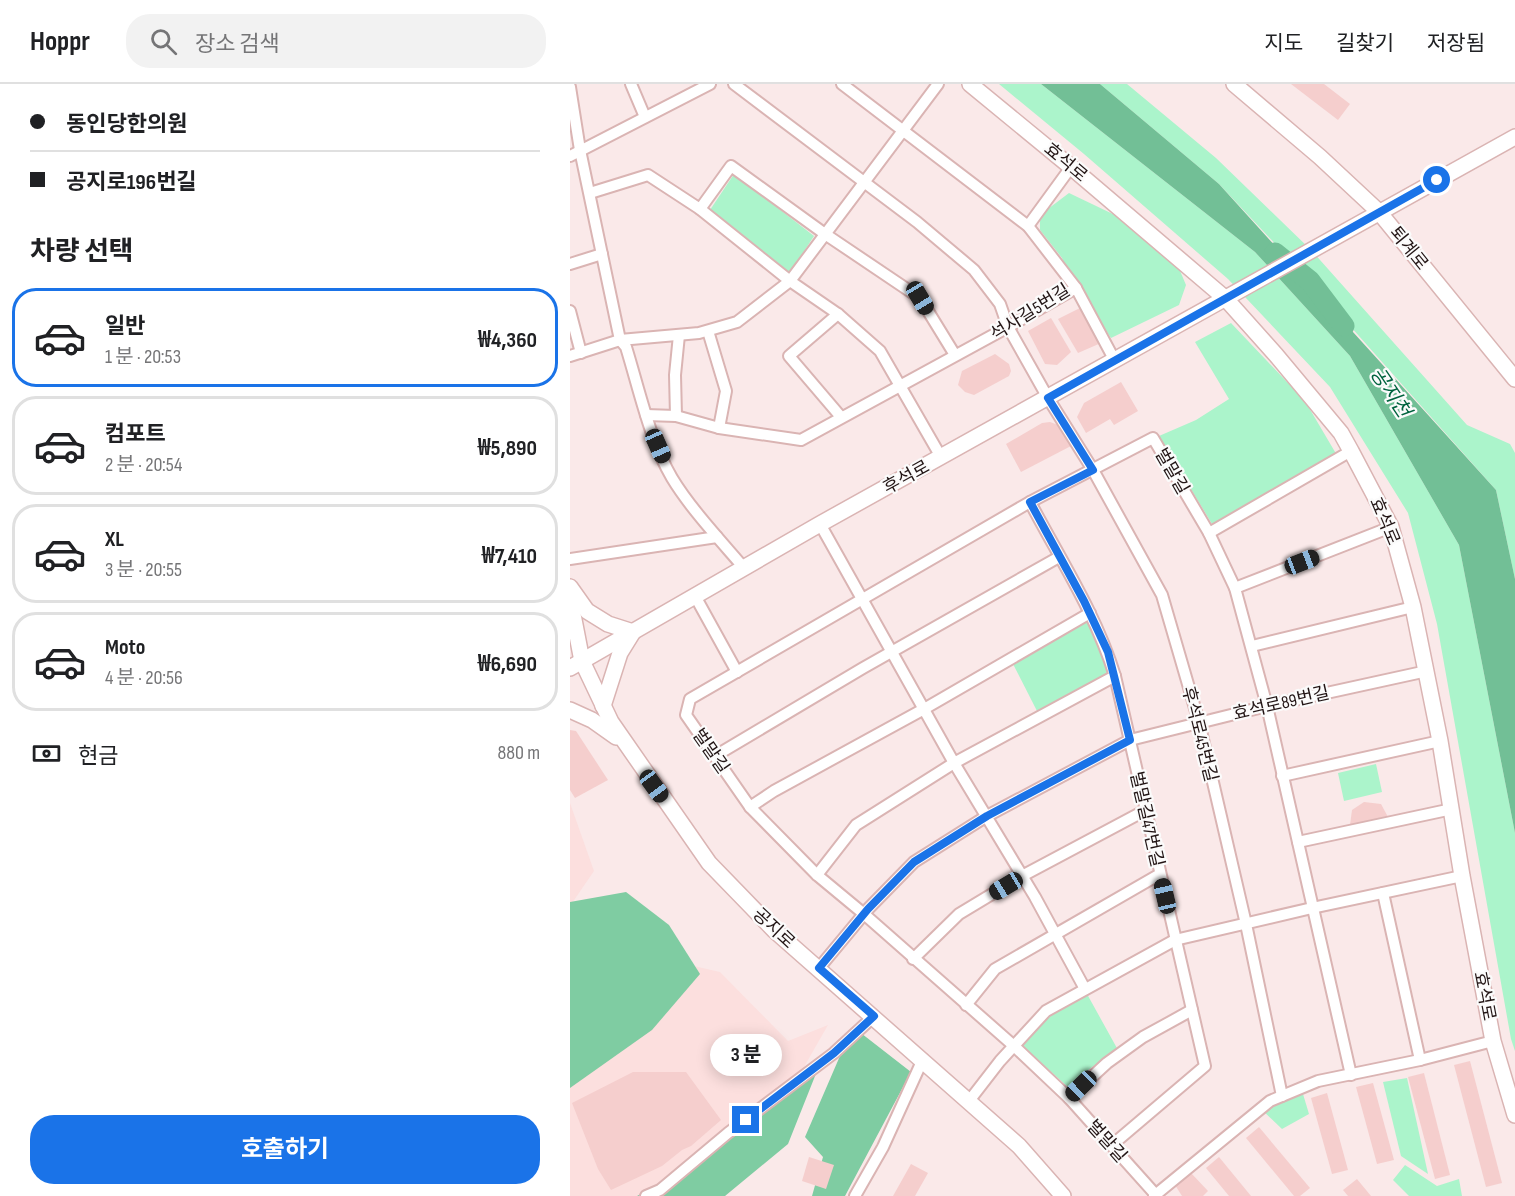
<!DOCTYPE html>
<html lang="ko">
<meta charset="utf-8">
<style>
:root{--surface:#fff;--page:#f2f2f2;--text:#202124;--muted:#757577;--line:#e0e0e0;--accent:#1a73e8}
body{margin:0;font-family:"Sofia Sans Condensed","Noto Sans KR",sans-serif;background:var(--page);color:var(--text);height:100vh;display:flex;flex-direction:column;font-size:22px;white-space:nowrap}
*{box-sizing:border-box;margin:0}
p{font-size:20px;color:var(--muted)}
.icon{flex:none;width:33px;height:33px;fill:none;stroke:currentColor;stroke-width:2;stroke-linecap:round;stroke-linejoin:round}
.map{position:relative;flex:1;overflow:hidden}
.panel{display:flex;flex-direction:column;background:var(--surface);width:570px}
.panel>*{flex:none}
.top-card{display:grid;align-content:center;height:132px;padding:0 30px;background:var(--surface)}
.end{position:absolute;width:27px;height:27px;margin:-14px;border:8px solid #1a73e8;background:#fff;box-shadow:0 0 0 3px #fff}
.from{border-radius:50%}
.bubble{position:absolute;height:42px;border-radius:21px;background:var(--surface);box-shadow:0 3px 15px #0003;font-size:20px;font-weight:700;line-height:42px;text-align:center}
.car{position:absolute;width:18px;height:36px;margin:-18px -9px;border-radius:8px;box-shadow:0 0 4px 2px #0007;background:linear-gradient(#222 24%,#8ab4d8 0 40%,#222 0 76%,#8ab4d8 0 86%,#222 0)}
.top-card b{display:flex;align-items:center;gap:21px;height:57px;font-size:22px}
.top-card b+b{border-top:2px solid var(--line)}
.top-card i{width:15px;height:15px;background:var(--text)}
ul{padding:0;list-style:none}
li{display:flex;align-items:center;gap:18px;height:99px;margin:0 12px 9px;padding:0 18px;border:3px solid var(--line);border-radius:24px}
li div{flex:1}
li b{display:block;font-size:22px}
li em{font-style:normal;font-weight:700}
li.current{border-color:var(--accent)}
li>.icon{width:54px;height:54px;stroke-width:1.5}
h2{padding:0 30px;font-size:27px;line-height:72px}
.pay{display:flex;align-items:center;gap:15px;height:66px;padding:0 30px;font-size:22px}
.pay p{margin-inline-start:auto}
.cta{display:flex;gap:12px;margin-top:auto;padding:12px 30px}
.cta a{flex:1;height:69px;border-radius:24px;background:var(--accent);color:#fff;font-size:24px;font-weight:700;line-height:69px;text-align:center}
header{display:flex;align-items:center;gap:36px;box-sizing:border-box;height:84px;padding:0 30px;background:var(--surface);border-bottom:2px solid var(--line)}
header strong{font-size:28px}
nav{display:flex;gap:33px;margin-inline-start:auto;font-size:21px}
.search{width:420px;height:54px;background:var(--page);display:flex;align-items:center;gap:15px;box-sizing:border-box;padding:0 21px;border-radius:24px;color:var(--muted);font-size:22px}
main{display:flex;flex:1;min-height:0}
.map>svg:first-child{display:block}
</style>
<header>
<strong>Hoppr</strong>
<div class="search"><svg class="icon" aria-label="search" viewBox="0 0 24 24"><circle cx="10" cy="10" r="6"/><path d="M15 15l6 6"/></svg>장소 검색</div>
<nav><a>지도</a><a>길찾기</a><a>저장됨</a></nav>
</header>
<main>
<section class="panel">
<div class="top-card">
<b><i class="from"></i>동인당한의원</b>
<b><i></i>공지로196번길</b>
</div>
<h2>차량 선택</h2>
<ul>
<li class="current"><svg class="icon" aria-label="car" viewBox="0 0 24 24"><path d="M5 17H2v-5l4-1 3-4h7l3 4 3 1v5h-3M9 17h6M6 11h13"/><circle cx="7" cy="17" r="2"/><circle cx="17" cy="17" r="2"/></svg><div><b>일반</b><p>1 분 · 20:53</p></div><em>₩4,360</em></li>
<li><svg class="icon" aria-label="car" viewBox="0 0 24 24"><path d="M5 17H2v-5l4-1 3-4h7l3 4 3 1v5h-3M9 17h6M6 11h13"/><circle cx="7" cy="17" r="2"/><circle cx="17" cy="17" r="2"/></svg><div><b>컴포트</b><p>2 분 · 20:54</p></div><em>₩5,890</em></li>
<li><svg class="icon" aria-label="car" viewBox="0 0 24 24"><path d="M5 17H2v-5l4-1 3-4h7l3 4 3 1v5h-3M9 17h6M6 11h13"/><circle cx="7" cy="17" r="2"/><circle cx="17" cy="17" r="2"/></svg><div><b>XL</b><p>3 분 · 20:55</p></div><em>₩7,410</em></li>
<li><svg class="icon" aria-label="car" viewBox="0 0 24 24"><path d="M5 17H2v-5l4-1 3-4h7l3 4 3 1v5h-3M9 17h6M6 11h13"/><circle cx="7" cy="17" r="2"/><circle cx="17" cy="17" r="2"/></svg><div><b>Moto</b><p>4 분 · 20:56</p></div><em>₩6,690</em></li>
</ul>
<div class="pay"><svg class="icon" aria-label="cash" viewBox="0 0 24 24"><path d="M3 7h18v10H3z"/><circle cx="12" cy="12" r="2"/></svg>현금<p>880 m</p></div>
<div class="cta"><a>호출하기</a></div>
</section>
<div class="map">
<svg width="945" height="1112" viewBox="0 0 945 1112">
<rect width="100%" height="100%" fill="#fae9e9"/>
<!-- built -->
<g fill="#fcdfde">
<path d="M 0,719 L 24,787 L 0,822 Z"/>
<path d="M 0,832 L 102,877 L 150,888 L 218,957 L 258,941 L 206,1032 L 131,1112 L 0,1112 Z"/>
</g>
<!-- green -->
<g fill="#abf4cb">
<path d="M 429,0 L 471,0 L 685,168 L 780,272 L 889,461 L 945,749 L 945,967 L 941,955 L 867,540 L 838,429 L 760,303 L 658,195 L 514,70 Z"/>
<path d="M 530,0 L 557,0 L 646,74 L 742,167 L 897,341 L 940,360 L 945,369 L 945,495 L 926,406 L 740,197 L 649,100 Z"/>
<path d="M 164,90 L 244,152 L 220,189 L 140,126 Z"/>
<path d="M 499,109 L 547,132 L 608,182 L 616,201 L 609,221 L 541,254 L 503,197 L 492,174 L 470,146 L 470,131 Z"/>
<path d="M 661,239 L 735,317 L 768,373 L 719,397 L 642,440 L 589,352 L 626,336 L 659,315 L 625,258 Z"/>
<path d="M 516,536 L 532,564 L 540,589 L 467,627 L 442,578 Z"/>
<path d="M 806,680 L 812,708 L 774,717 L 768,689 Z"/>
<path d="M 517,910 L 548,966 L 522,983 L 498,1003 L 448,958 L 484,923 Z"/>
<path d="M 837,994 L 858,1090 L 831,1072 L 813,998 Z"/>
<path d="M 730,1000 L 739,1030 L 712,1045 L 691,1025 L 705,1007 Z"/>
<path d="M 835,1081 L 867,1102 L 889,1095 L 892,1112 L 839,1112 L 823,1096 Z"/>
</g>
<!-- forest -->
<g fill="#7fcca2">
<path d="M 56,808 L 99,841 L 130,890 L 82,946 L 0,1004 L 0,818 Z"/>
<path d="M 287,946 L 341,988 L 275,1112 L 242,1112 L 253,1073 L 235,1053 L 276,958 Z"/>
<path d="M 253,972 L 218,1060 L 155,1112 L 67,1112 L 86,1102 Z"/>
</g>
<!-- water -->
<path fill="#72bf96" d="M 471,0 L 530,0 L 649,100 L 926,406 L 945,495 L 945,749 L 889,461 L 780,272 L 685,168 Z"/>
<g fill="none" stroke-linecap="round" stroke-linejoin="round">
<!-- river -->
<path stroke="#72bf96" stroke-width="21" d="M 705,169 L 740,197 L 774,242"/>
</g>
<!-- building -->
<g fill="#f5cecd">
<path d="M 721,0 L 754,0 L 780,20 L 768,36 Z"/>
<path d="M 512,223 L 531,259 L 508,269 L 488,235 Z"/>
<path d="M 481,234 L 501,268 L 487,281 L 475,280 L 458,247 Z"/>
<path d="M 425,270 L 439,280 L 441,287 L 439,292 L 404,311 L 395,308 L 388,301 L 392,287 Z"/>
<path d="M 551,298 L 568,327 L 544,341 L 540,335 L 516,349 L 507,333 L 514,319 Z"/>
<path d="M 480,338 L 488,341 L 501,362 L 451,388 L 436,360 L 472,339 Z"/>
<path d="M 0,646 L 6,647 L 38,696 L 5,714 L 0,706 Z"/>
<path d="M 794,718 L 811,720 L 818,733 L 780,741 L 782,726 Z"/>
<path d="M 900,977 L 932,1099 L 916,1103 L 884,981 Z"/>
<path d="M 63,988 L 116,988 L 151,1036 L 121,1062 L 112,1066 L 92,1082 L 41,1106 L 28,1085 L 2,1019 Z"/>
<path d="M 854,989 L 880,1091 L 865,1095 L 838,993 Z"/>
<path d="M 803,999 L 824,1076 L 807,1080 L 786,1003 Z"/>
<path d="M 757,1009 L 778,1086 L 762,1090 L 741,1014 Z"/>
<path d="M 689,1043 L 740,1104 L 730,1112 L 724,1112 L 676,1054 Z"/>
<path d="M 239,1073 L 264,1081 L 256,1105 L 232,1097 Z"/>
<path d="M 649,1073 L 681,1112 L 659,1112 L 636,1084 Z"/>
<path d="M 341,1080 L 358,1089 L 345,1112 L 323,1112 Z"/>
<path d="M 621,1089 L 638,1107 L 633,1112 L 612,1112 L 605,1101 Z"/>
<path d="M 787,1095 L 801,1112 L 778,1112 L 773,1106 Z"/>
</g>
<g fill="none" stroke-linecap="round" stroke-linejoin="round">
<defs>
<g id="street">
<path d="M 61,0 L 75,33"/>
<path d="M 164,0 L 347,138 L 404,186 L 430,220 L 438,243 L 478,314 L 523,386 L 592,511 L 629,638 L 676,840 L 712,1012"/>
<path d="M 272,0 L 458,142 L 506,204 L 545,277"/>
<path d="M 0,3 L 10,66 L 50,256 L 56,263 C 69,305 80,357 102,394 C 120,424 151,457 174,484"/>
<path d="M 0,72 L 140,0"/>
<path d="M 20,109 L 78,91 L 130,125 L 220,197 L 268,230 L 310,267 L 371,373"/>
<path d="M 130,125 L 161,82 L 255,150 L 350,214 L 385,271"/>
<path d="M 458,142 L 501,83"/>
<path d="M 0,180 L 32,170"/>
<path d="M 0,227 L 11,269"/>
<path d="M 268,230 L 219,272 L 271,333"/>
<path d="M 138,247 L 156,307 L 149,344"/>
<path d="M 0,272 L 50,256 L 129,249 L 167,238 L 220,197 L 368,0"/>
<path d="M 76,331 L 106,332 L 149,344 L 231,356 L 438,243 L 506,204"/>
<path d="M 106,332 L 105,291 L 109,251"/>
<path d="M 460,418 C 490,475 526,530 545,592 L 635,982 L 542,1061"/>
<path d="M 250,440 L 384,679 L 465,813 L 515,905"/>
<path d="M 639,449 L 781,367"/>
<path d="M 0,475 L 147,453"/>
<path d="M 665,504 L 821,443"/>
<path d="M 125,512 L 167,588"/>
<path d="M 682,562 L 843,523"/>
<path d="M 145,672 L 293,584 L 489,473"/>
<path d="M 712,692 L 870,657"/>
<path d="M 180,723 L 204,707 L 354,625 L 520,529"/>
<path d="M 728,758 L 882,725"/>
<path d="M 247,791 L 286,741 L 384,679 L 545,592"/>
<path d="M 813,809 L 850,976"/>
<path d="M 343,875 L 389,830 L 452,792 L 576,726"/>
<path d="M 249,884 L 298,825 L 344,778 L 417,732 L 560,656 L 697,622 L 857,587"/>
<path d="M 396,921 L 425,885 L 590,790"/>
<path d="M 499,1014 L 537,979 L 573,953 L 622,926"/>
<path d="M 399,1017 L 430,977 L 476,927 L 605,856 L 742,824 L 892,792"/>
<path d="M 586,1111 L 499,1014 L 444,962 L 294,830 L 247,791 L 180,723 L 116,631 L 120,615 L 460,418 L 583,354 L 639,449 L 665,504 L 697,622 L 781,991"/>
<path d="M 76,1112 L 90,1106 L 158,1049 L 264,969 L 304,932"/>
<path d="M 285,1112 L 313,1063 L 353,975"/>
<path d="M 584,1112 L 700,1017 L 748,997 L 850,976 L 923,957"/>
</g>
<g id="secondary">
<path d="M 400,0 L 501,83 L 656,215 L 706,271 L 771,349 L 781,367 L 821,443 L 843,523 L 870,657 L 892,792 L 923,957 L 945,1031"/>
<path d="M 664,0 L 750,73 L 809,128 L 945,295"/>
<path d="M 0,503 L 17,527 L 38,540 L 63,548 L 50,569 L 33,622"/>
<path d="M 0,515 L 12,577 L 41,638 L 139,779 L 204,846 L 449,1062 L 493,1112"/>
<path d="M 0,584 L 250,440 L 945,53"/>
<path d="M 0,626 L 22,636 L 46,653"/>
</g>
</defs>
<!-- street casing -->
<use href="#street" stroke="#dab4b3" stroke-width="14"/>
<!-- secondary casing -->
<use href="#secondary" stroke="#dab4b3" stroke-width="18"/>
<!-- street -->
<use href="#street" stroke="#fff" stroke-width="10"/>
<!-- secondary -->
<use href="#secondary" stroke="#fff" stroke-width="15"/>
</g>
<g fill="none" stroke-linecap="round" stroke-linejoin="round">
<!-- route -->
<path stroke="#1a73e8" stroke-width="8" d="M 176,1036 L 264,969 L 304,932 L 249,884 L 298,825 L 344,778 L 417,732 L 560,656 L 538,568 L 514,517 L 460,418 L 523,386 L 478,314 L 867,96"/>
</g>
<g text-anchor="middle" stroke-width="4.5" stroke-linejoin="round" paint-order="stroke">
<!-- street labels -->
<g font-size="18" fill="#221515" stroke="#fbfbfb">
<text transform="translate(496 78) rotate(40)" y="6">효석로</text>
<text transform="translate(839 164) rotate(51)" y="6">퇴계로</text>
<text transform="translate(460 228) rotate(-32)" y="6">석사길5번길</text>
<text transform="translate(602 387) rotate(60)" y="6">벌말길</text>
<text transform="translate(336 393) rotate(-29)" y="6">후석로</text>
<text transform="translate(815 437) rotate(67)" y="6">효석로</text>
<text transform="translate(711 619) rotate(-13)" y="6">효석로89번길</text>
<text transform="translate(630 650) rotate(76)" y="6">후석로45번길</text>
<text transform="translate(141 667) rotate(55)" y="6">벌말길</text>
<text transform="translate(577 735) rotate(77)" y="6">벌말길47번길</text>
<text transform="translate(204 844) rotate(43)" y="6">공지로</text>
<text transform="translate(915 912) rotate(79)" y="6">효석로</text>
<text transform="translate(537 1057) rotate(48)" y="6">벌말길</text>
</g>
<!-- water labels -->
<g font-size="20" font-style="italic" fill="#00633e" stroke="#fbfbfb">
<text transform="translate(821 308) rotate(56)" y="7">공지천</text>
</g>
</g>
</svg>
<i class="end from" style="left:867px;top:96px"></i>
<i class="end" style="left:176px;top:1036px"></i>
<div class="bubble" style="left:140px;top:950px;width:72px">3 분</div>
<i class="car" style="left:350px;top:214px;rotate:149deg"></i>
<i class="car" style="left:88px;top:362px;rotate:156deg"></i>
<i class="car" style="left:732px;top:478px;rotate:69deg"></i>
<i class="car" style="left:84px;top:702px;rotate:144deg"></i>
<i class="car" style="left:436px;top:802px;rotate:239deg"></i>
<i class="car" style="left:595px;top:812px;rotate:347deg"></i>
<i class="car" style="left:511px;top:1002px;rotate:226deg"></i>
</div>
</main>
